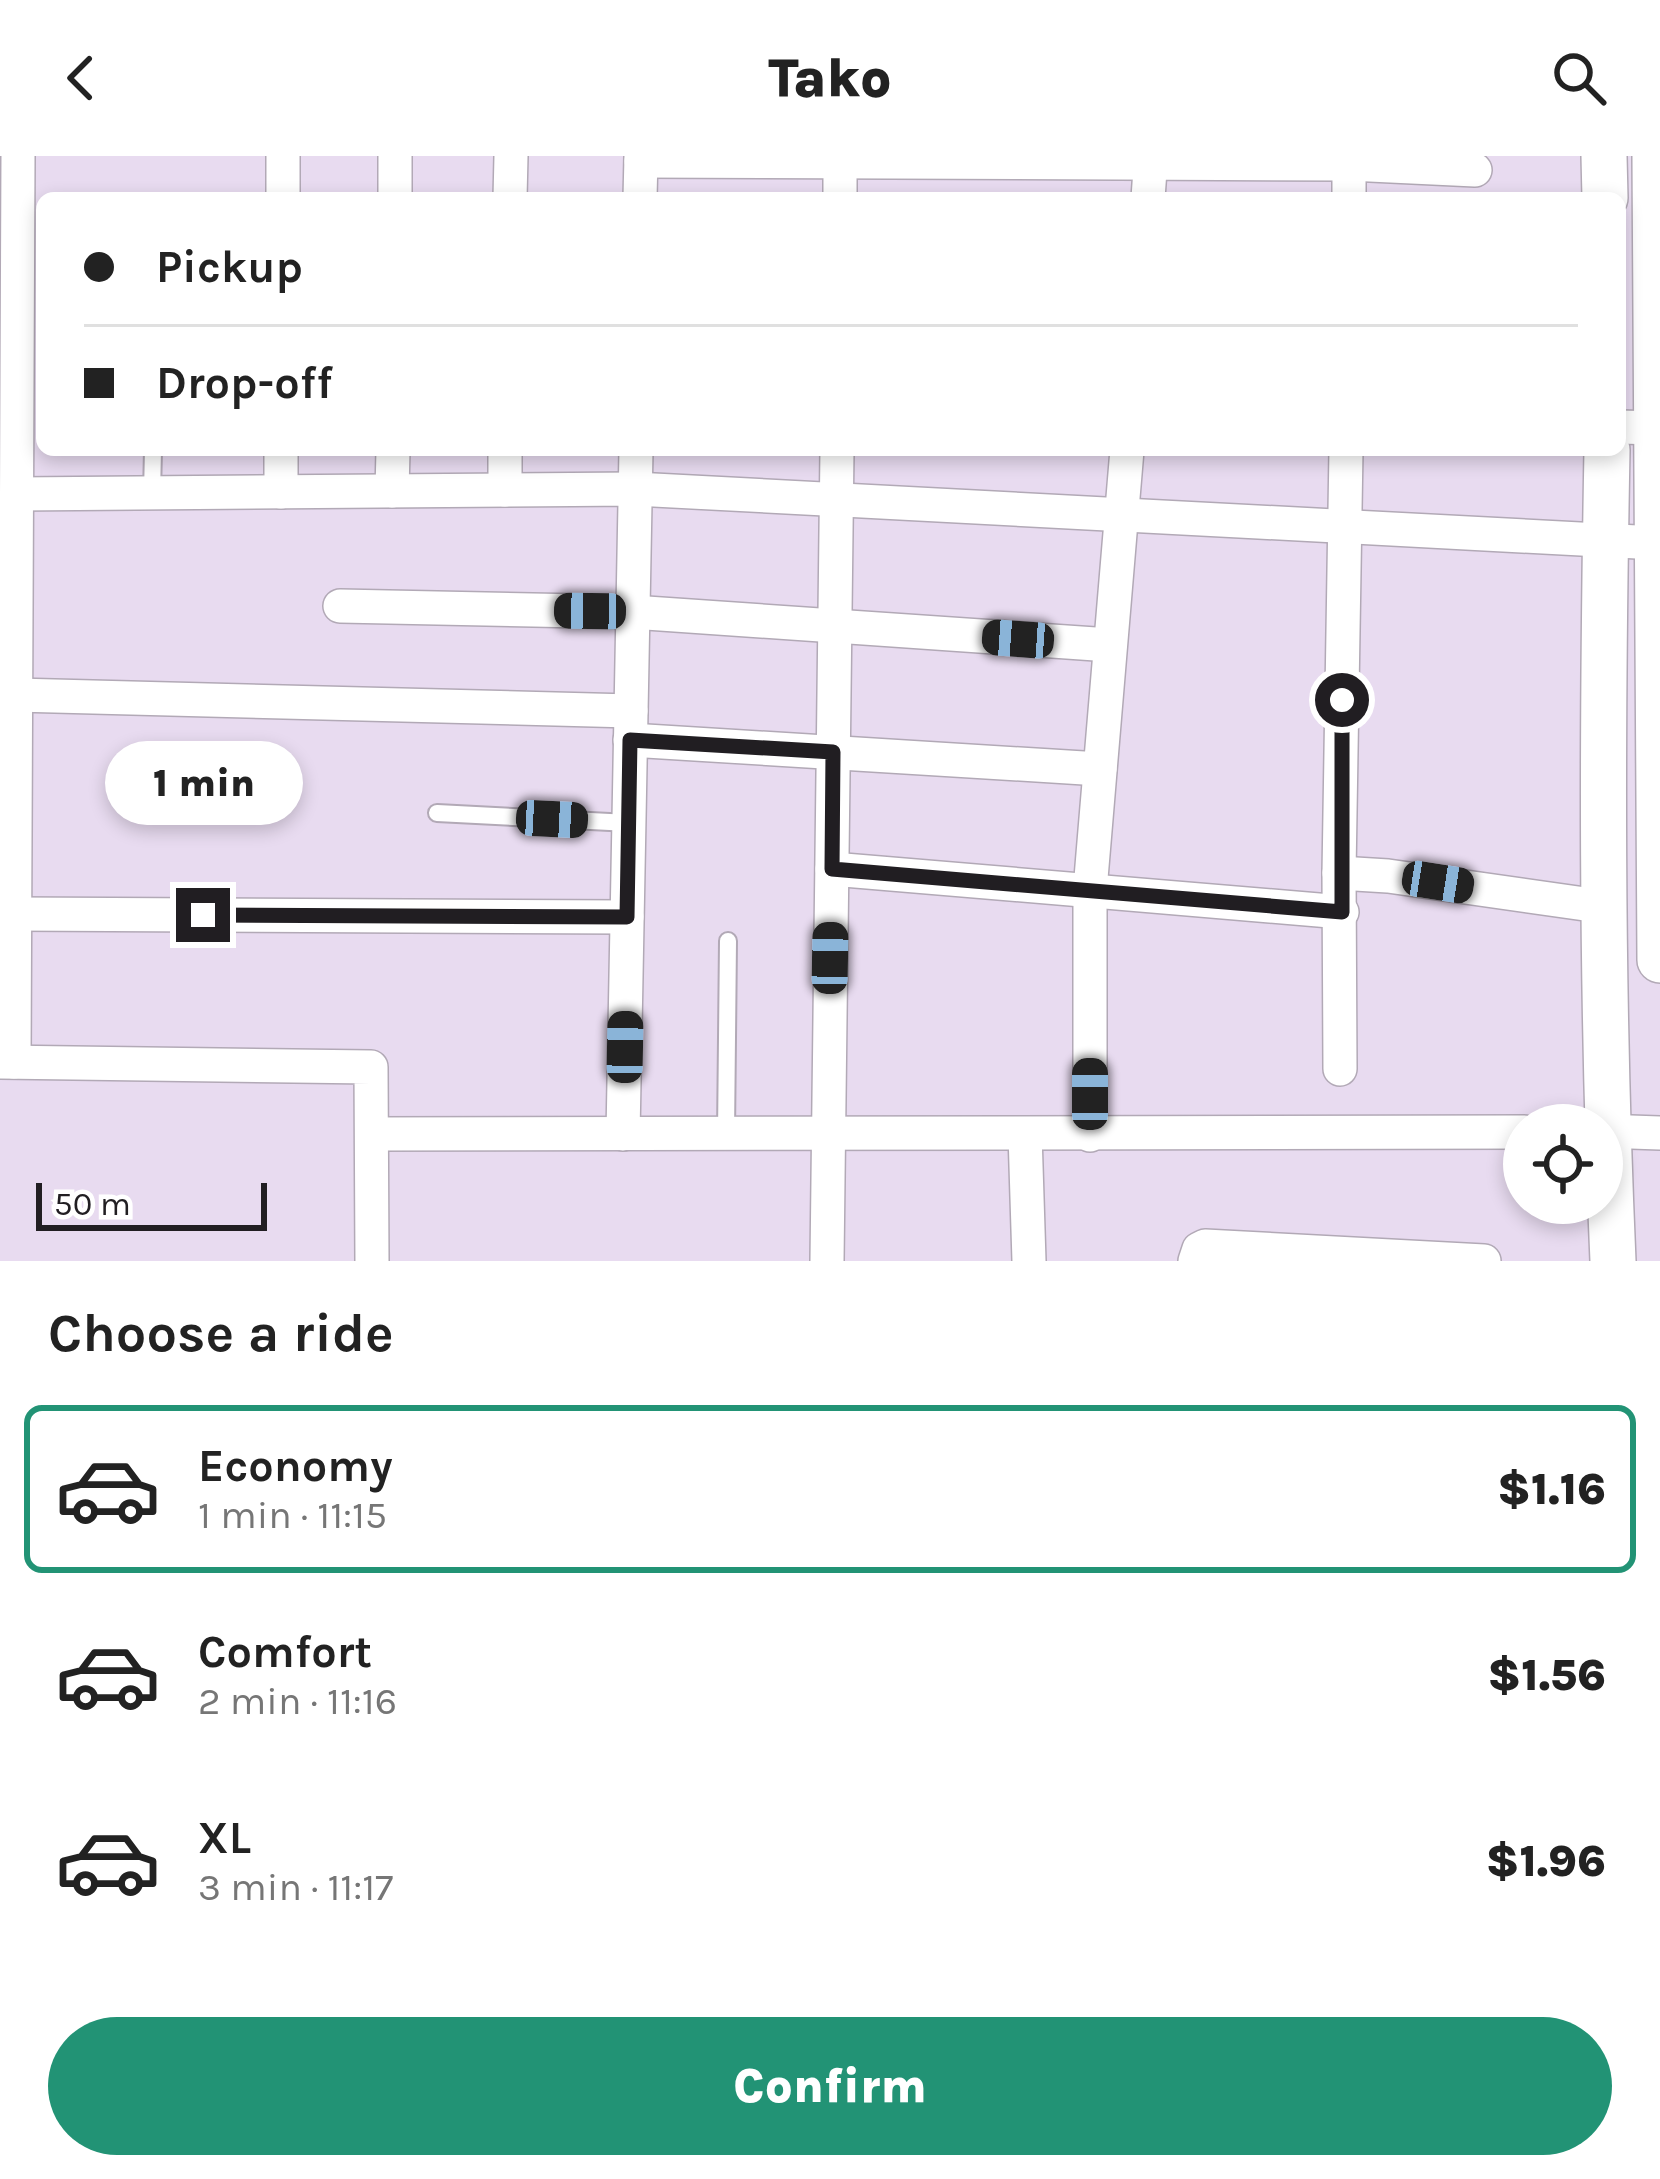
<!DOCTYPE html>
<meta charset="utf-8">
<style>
:root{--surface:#fff;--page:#f6f6f6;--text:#222;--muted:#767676;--line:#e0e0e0;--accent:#229375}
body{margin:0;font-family:Karla,sans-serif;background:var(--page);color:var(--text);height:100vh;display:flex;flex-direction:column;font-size:45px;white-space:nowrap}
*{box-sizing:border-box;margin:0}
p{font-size:39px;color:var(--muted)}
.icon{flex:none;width:66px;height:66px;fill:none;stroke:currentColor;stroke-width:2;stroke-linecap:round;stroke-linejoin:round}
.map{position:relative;height:1105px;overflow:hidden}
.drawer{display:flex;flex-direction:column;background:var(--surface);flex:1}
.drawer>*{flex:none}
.top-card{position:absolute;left:36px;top:36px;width:1590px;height:264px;border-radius:18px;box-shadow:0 6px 18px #0003;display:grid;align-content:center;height:264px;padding:0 48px;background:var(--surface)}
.fabs{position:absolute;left:1503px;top:948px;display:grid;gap:24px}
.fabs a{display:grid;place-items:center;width:120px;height:120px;border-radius:50%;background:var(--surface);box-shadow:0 6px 18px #0003;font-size:60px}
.scale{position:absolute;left:36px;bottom:30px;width:231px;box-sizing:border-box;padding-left:12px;border:6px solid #211e22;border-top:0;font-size:33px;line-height:42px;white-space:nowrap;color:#211e22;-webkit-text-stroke:9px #fff;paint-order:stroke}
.end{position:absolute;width:54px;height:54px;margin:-27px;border:15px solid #211e22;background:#fff;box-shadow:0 0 0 6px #fff}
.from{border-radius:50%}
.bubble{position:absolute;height:84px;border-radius:42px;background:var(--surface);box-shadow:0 6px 18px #0003;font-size:39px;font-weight:800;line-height:84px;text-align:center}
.car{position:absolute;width:36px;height:72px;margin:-36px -18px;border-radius:15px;box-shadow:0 0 9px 3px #0007;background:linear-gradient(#222 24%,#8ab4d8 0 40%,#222 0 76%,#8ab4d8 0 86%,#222 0)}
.top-card b{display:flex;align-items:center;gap:42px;height:114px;font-size:45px}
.top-card b+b{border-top:3px solid var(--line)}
.top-card i{width:30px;height:30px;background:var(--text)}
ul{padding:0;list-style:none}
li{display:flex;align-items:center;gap:36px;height:168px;margin:0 24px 18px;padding:0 24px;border:6px solid transparent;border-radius:18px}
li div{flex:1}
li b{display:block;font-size:45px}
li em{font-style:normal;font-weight:800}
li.current{border-color:var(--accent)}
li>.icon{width:108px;height:108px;stroke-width:1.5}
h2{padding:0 48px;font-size:54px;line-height:144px}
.action{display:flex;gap:24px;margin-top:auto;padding:24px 48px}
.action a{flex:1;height:138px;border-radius:72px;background:var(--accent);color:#fff;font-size:48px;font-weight:800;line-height:138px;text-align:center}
header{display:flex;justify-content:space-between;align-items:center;height:156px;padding:0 48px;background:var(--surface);font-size:54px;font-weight:800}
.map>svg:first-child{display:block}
</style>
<header><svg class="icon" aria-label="back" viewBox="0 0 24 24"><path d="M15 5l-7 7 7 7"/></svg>Tako<svg class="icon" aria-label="search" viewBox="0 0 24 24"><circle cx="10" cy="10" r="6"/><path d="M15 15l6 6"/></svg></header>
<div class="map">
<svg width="1660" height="1105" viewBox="0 0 1660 1105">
<rect width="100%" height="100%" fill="#f2e9f7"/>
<!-- built -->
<path fill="#e8dbf0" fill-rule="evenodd" d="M 0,0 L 1660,0 L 1660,1105 L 0,1105 ZM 42,42 L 1620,42 L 1620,294 L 42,294 ZM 1524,969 L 1602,969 L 1602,1047 L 1524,1047 Z"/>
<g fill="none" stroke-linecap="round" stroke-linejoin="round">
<defs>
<g id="lane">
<path d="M 152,337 L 153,294"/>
<path d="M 437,657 L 629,667"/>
<path d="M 726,978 L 728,785"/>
</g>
<g id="street">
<path d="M 641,5 L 1349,8 L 1475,14"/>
<path d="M 283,42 L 283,0"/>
<path d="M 395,42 L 395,0"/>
<path d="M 510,42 L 511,0"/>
<path d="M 640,42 L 641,0"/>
<path d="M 840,42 L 840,5"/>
<path d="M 1148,42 L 1151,0"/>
<path d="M 1349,42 L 1349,8"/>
<path d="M 1620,271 L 1658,272"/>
<path d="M 505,334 L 505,294"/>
<path d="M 392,335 L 393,294"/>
<path d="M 281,336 L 281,294"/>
<path d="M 17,338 L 635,333 L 1656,387"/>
<path d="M 340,450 L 632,456 L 1110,489"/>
<path d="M 16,539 L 631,555"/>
<path d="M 630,584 L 1100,613"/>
<path d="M 832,713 L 1342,756"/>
<path d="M 1339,717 L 1388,720 L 1606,751"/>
<path d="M 14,758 L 627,761"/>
<path d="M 0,906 L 371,911 L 372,1105"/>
<path d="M 14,906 L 18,0"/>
<path d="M 1340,913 L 1339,717 L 1346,294"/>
<path d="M 1602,975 L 1660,977"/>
<path d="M 372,978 L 1524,976"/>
<path d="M 623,978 L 636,294"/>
<path d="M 1025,978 L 1029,1105"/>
<path d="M 1090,979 L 1090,734 L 1127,294"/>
<path d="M 827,1105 L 837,294"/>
<path d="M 1195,1105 L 1199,1093 L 1205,1090 L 1484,1105"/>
</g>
<g id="secondary">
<path d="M 1604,0 L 1605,42"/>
<path d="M 1655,0 L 1660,804"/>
<path d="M 1607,294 C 1602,564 1601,835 1613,1105"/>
</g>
</defs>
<!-- lane casing -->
<use href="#lane" stroke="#b2a9b6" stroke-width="20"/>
<!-- street casing -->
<use href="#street" stroke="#b2a9b6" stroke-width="36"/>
<!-- secondary casing -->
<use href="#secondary" stroke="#b2a9b6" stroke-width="48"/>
<!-- lane -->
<use href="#lane" stroke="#fff" stroke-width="16"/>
<!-- street -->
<use href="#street" stroke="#fff" stroke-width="33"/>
<!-- secondary -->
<use href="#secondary" stroke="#fff" stroke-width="45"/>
</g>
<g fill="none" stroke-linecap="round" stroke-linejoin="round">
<!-- route -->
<path stroke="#211e22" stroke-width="15" d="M 203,759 L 627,761 L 630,584 L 833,596 L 832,713 L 1342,756 L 1342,544"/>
</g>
</svg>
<div class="fabs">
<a><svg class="icon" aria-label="locate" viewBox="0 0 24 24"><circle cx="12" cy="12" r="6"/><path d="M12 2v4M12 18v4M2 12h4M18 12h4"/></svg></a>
</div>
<div class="scale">50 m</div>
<i class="end from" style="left:1342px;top:544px"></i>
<i class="end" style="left:203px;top:759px"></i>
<div class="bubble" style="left:105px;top:585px;width:198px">1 min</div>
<i class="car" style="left:590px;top:455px;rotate:271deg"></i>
<i class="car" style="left:1018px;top:483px;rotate:274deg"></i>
<i class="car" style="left:552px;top:663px;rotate:93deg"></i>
<i class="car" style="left:1438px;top:726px;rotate:99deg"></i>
<i class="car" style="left:830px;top:802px;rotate:1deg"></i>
<i class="car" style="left:625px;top:891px;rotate:1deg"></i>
<i class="car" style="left:1090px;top:938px;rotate:0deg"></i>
<div class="top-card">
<b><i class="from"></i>Pickup</b>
<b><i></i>Drop-off</b>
</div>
</div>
<section class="drawer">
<h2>Choose a ride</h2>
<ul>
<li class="current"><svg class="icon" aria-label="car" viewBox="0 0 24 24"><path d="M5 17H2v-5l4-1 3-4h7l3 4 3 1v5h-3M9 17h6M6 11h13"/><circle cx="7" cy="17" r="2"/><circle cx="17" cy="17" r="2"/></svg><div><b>Economy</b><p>1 min · 11:15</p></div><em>$1.16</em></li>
<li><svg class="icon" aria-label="car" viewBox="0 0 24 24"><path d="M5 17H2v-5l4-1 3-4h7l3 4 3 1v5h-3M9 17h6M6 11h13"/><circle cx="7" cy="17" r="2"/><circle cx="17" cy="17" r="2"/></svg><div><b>Comfort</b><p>2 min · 11:16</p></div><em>$1.56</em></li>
<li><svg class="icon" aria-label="car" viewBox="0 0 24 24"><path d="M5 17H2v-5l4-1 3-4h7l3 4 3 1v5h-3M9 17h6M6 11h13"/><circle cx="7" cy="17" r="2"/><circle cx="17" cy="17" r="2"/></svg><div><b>XL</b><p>3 min · 11:17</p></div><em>$1.96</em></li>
</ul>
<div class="action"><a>Confirm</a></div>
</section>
